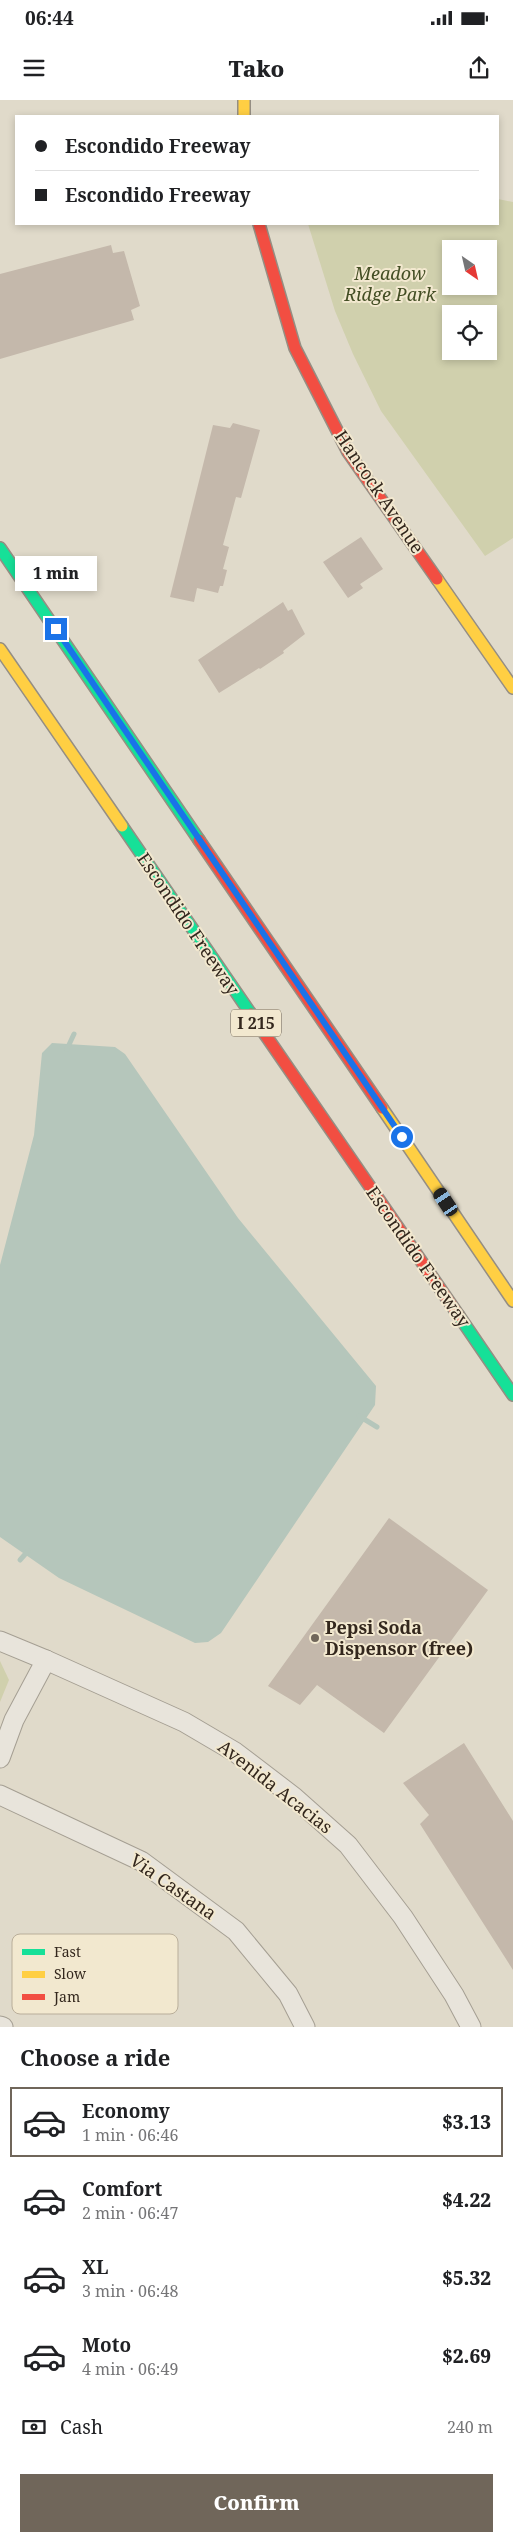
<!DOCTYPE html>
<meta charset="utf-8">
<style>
:root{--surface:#fff;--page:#f6f6f6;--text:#202124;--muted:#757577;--line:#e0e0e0;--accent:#70665a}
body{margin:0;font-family:"Noto Serif",serif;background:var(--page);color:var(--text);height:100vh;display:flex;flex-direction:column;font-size:19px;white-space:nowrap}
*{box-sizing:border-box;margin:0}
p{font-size:16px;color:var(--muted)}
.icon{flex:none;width:28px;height:28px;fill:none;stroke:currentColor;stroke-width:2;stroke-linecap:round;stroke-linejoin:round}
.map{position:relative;height:1927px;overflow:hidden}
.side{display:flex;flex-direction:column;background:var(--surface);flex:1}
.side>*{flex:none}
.banner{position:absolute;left:15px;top:15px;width:484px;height:110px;border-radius:0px;box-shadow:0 2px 8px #0003;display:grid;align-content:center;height:110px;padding:0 20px;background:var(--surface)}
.needle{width:32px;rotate:146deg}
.fabs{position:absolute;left:442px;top:140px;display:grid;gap:10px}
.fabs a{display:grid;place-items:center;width:55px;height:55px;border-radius:0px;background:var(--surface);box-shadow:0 2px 8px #0003;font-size:25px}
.end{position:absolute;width:22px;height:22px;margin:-11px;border:6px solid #1a73e8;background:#fff;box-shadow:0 0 0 2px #fff}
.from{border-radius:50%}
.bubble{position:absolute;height:35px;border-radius:0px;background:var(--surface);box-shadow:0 2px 8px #0003;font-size:16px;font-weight:800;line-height:35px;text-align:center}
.car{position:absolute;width:15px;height:30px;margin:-15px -8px;border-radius:6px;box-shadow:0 0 4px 1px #0007;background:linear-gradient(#222 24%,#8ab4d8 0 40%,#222 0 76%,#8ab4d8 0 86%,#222 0)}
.banner b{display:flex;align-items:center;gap:18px;height:48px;font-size:19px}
.banner b+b{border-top:1px solid var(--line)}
.banner i{width:12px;height:12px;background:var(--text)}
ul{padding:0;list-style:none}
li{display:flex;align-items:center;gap:15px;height:70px;margin:0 10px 8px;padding:0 10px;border:2px solid transparent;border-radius:0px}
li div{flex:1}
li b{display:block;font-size:19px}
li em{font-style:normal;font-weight:800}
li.active{border-color:var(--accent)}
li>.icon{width:45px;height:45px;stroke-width:1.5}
h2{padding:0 20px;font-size:22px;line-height:60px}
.pay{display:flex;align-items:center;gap:12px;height:55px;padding:0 20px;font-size:19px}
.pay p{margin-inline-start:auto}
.primary-button{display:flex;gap:10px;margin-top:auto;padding:10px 20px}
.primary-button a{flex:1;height:58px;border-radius:0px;background:var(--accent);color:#fff;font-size:20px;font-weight:800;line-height:58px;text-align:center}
.status{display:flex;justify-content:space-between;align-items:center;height:35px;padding:0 25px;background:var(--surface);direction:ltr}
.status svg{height:14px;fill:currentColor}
header{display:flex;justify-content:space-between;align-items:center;height:65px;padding:0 20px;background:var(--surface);font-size:22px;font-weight:800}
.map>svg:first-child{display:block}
</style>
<div class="status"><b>06:44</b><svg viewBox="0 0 49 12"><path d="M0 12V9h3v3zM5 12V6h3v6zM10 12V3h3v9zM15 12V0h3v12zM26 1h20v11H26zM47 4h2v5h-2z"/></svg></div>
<header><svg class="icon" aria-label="menu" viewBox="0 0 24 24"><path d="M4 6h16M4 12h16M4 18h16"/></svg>Tako<svg class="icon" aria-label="share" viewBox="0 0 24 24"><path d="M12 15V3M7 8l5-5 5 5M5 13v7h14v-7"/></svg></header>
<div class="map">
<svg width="513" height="1927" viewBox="0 0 513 1927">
<rect width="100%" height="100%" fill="#e0daca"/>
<!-- green -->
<g fill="#d0d0ad" fill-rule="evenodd">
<path d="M 498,99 L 513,102 L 513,438 L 485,456 L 381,311 L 353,254 L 335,211 L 308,124 L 498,124 ZM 451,149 L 489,149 L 489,186 L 451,186 ZM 451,214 L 489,214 L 489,251 L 451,251 Z"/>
<path d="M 0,1561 L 9,1580 L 0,1602 Z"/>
</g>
<!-- water -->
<path fill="#b5c6bb" d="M 52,943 L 115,947 L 125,954 L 238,1118 L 376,1286 L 375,1305 L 221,1533 L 208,1542 L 195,1543 L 59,1478 L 0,1437 L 0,1165 L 34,1035 L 42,953 Z"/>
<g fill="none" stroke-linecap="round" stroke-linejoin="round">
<!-- stream -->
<g stroke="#b5c6bb" stroke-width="5">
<path d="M 67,949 L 74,934"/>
<path d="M 359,1316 L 377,1327"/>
<path d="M 20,1460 L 28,1451"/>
</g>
</g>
<!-- building -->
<g fill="#c4b8ab">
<path d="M 111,145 L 113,153 L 124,151 L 140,206 L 131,210 L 134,220 L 0,259 L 0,174 Z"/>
<path d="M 233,323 L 260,330 L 241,398 L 236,397 L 223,445 L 229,447 L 223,469 L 227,470 L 223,486 L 220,486 L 218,493 L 197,488 L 194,502 L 170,497 L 213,325 L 230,328 Z"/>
<path d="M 361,437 L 383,469 L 360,484 L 363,488 L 348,498 L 323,462 Z"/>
<path d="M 283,502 L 288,511 L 292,509 L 305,534 L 283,551 L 284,553 L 260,569 L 259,568 L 219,593 L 198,560 Z"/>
<path d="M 389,1418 L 488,1490 L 384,1633 L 317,1585 L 300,1605 L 268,1586 Z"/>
<path d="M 464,1643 L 513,1721 L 513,1870 L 420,1724 L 429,1715 L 403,1683 Z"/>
</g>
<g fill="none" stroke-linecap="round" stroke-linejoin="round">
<defs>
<g id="street">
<path d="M 0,1541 L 46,1560 L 184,1622 L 235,1652 L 294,1697 L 348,1745 L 403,1817 L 454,1895 L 471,1927"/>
<path d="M 0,1658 L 14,1620 L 46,1560"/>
<path d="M 0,1695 L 141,1761 L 236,1831 L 288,1894 L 305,1927"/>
<path d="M 0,1926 L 3,1927"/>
</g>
<g id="fast">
<path d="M 0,448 L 199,740"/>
<path d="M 122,726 L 251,914"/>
<path d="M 459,1216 L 513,1295"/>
</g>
<g id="slow">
<path d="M 244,0 L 244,16"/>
<path d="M 437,479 L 513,588"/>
<path d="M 0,549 L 122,726"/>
<path d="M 382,1008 L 513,1201"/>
</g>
<g id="jam">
<path d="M 259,124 L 295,248 L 348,352 L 437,479"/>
<path d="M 199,740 L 382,1008"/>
<path d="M 251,914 L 459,1216"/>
</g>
</defs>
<!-- street casing -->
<use href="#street" stroke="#a59f93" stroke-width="21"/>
<!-- fast casing -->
<use href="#fast" stroke="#958e83" stroke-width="14"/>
<!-- slow casing -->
<use href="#slow" stroke="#958e83" stroke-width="14"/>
<!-- jam casing -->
<use href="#jam" stroke="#958e83" stroke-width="14"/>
<!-- street -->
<use href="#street" stroke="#e8e4db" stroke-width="19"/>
<!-- fast -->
<use href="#fast" stroke="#16e098" stroke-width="11"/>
<!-- slow -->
<use href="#slow" stroke="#ffcf43" stroke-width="11"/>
<!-- jam -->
<use href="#jam" stroke="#f24e42" stroke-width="11"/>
</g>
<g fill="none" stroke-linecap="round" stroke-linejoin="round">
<!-- route -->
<path stroke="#1a73e8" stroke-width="6" d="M 56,529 L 402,1037"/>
</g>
<!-- markers -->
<circle fill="#70665a" stroke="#f2e8cf" stroke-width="2" cx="315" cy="1538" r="5"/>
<g text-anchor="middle" stroke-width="4" stroke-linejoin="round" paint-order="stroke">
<!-- shield labels -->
<rect fill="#f2e8cf" stroke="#6c6152" stroke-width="1" x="231" y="909.5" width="50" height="27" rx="4"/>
<g font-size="16" font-weight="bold" fill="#33271d">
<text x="256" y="929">I 215</text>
</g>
<!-- park labels -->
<g font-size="18" font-style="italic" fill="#434e24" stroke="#f2e8cf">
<text x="390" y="180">Meadow<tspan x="390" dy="21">Ridge Park</tspan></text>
</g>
<!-- street labels -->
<g font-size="18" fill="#33271d" stroke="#f2e8cf">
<text transform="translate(379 392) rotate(56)" y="6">Hancock Avenue</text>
<text transform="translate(188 824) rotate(56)" y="6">Escondido Freeway</text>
<text transform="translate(418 1157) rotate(55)" y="6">Escondido Freeway</text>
<text transform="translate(275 1687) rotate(38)" y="6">Avenida Acacias</text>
<text transform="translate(173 1787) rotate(35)" y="6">Via Castana</text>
</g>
<!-- poi labels -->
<g font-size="18" font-weight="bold" fill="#33271d" stroke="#f2e8cf" text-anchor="start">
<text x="325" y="1534">Pepsi Soda<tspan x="325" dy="21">Dispensor (free)</tspan></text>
</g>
</g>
<!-- legend -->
<rect x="12" y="1834" width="166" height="80" rx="8" fill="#f2e8cf" stroke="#b9ae9a" stroke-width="1"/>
<rect x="22" y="1849" width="23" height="6" fill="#16e098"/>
<rect x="22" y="1871" width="23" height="7" fill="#ffcf43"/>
<rect x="22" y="1894" width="23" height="6" fill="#f24e42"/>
<g font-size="14" fill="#33271d">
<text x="54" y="1857">Fast</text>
<text x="54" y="1879">Slow</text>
<text x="54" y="1902">Jam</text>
</g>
</svg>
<div class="fabs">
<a><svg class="needle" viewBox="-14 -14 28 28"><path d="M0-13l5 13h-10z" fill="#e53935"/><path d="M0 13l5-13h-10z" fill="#757577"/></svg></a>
<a><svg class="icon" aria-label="locate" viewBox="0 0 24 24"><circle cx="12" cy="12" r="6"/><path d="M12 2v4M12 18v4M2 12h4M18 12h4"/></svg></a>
</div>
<i class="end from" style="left:402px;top:1037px"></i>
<i class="end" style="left:56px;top:529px"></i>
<div class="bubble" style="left:15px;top:456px;width:82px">1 min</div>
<i class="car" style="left:446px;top:1102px;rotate:326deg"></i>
<div class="banner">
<b><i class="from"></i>Escondido Freeway</b>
<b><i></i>Escondido Freeway</b>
</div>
</div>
<section class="side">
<h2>Choose a ride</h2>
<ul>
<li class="active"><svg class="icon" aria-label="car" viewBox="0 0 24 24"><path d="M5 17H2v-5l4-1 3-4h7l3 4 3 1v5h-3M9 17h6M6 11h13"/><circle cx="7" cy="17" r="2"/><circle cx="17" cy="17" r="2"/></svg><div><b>Economy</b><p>1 min · 06:46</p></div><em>$3.13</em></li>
<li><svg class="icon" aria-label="car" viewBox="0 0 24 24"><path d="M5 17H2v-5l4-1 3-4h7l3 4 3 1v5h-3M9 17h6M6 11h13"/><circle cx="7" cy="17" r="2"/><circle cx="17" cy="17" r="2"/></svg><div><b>Comfort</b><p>2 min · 06:47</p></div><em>$4.22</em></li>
<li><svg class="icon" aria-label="car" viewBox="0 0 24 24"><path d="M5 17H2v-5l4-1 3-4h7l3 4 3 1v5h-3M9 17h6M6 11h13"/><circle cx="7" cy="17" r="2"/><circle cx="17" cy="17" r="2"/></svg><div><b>XL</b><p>3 min · 06:48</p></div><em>$5.32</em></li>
<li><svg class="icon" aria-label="car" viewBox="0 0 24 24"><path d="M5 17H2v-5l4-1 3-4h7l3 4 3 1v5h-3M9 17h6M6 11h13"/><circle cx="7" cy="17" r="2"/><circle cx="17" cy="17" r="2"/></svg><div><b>Moto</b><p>4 min · 06:49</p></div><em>$2.69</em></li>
</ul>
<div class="pay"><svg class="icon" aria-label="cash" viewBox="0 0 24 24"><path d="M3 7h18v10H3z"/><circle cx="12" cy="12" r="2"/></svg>Cash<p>240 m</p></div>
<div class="primary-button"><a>Confirm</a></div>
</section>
